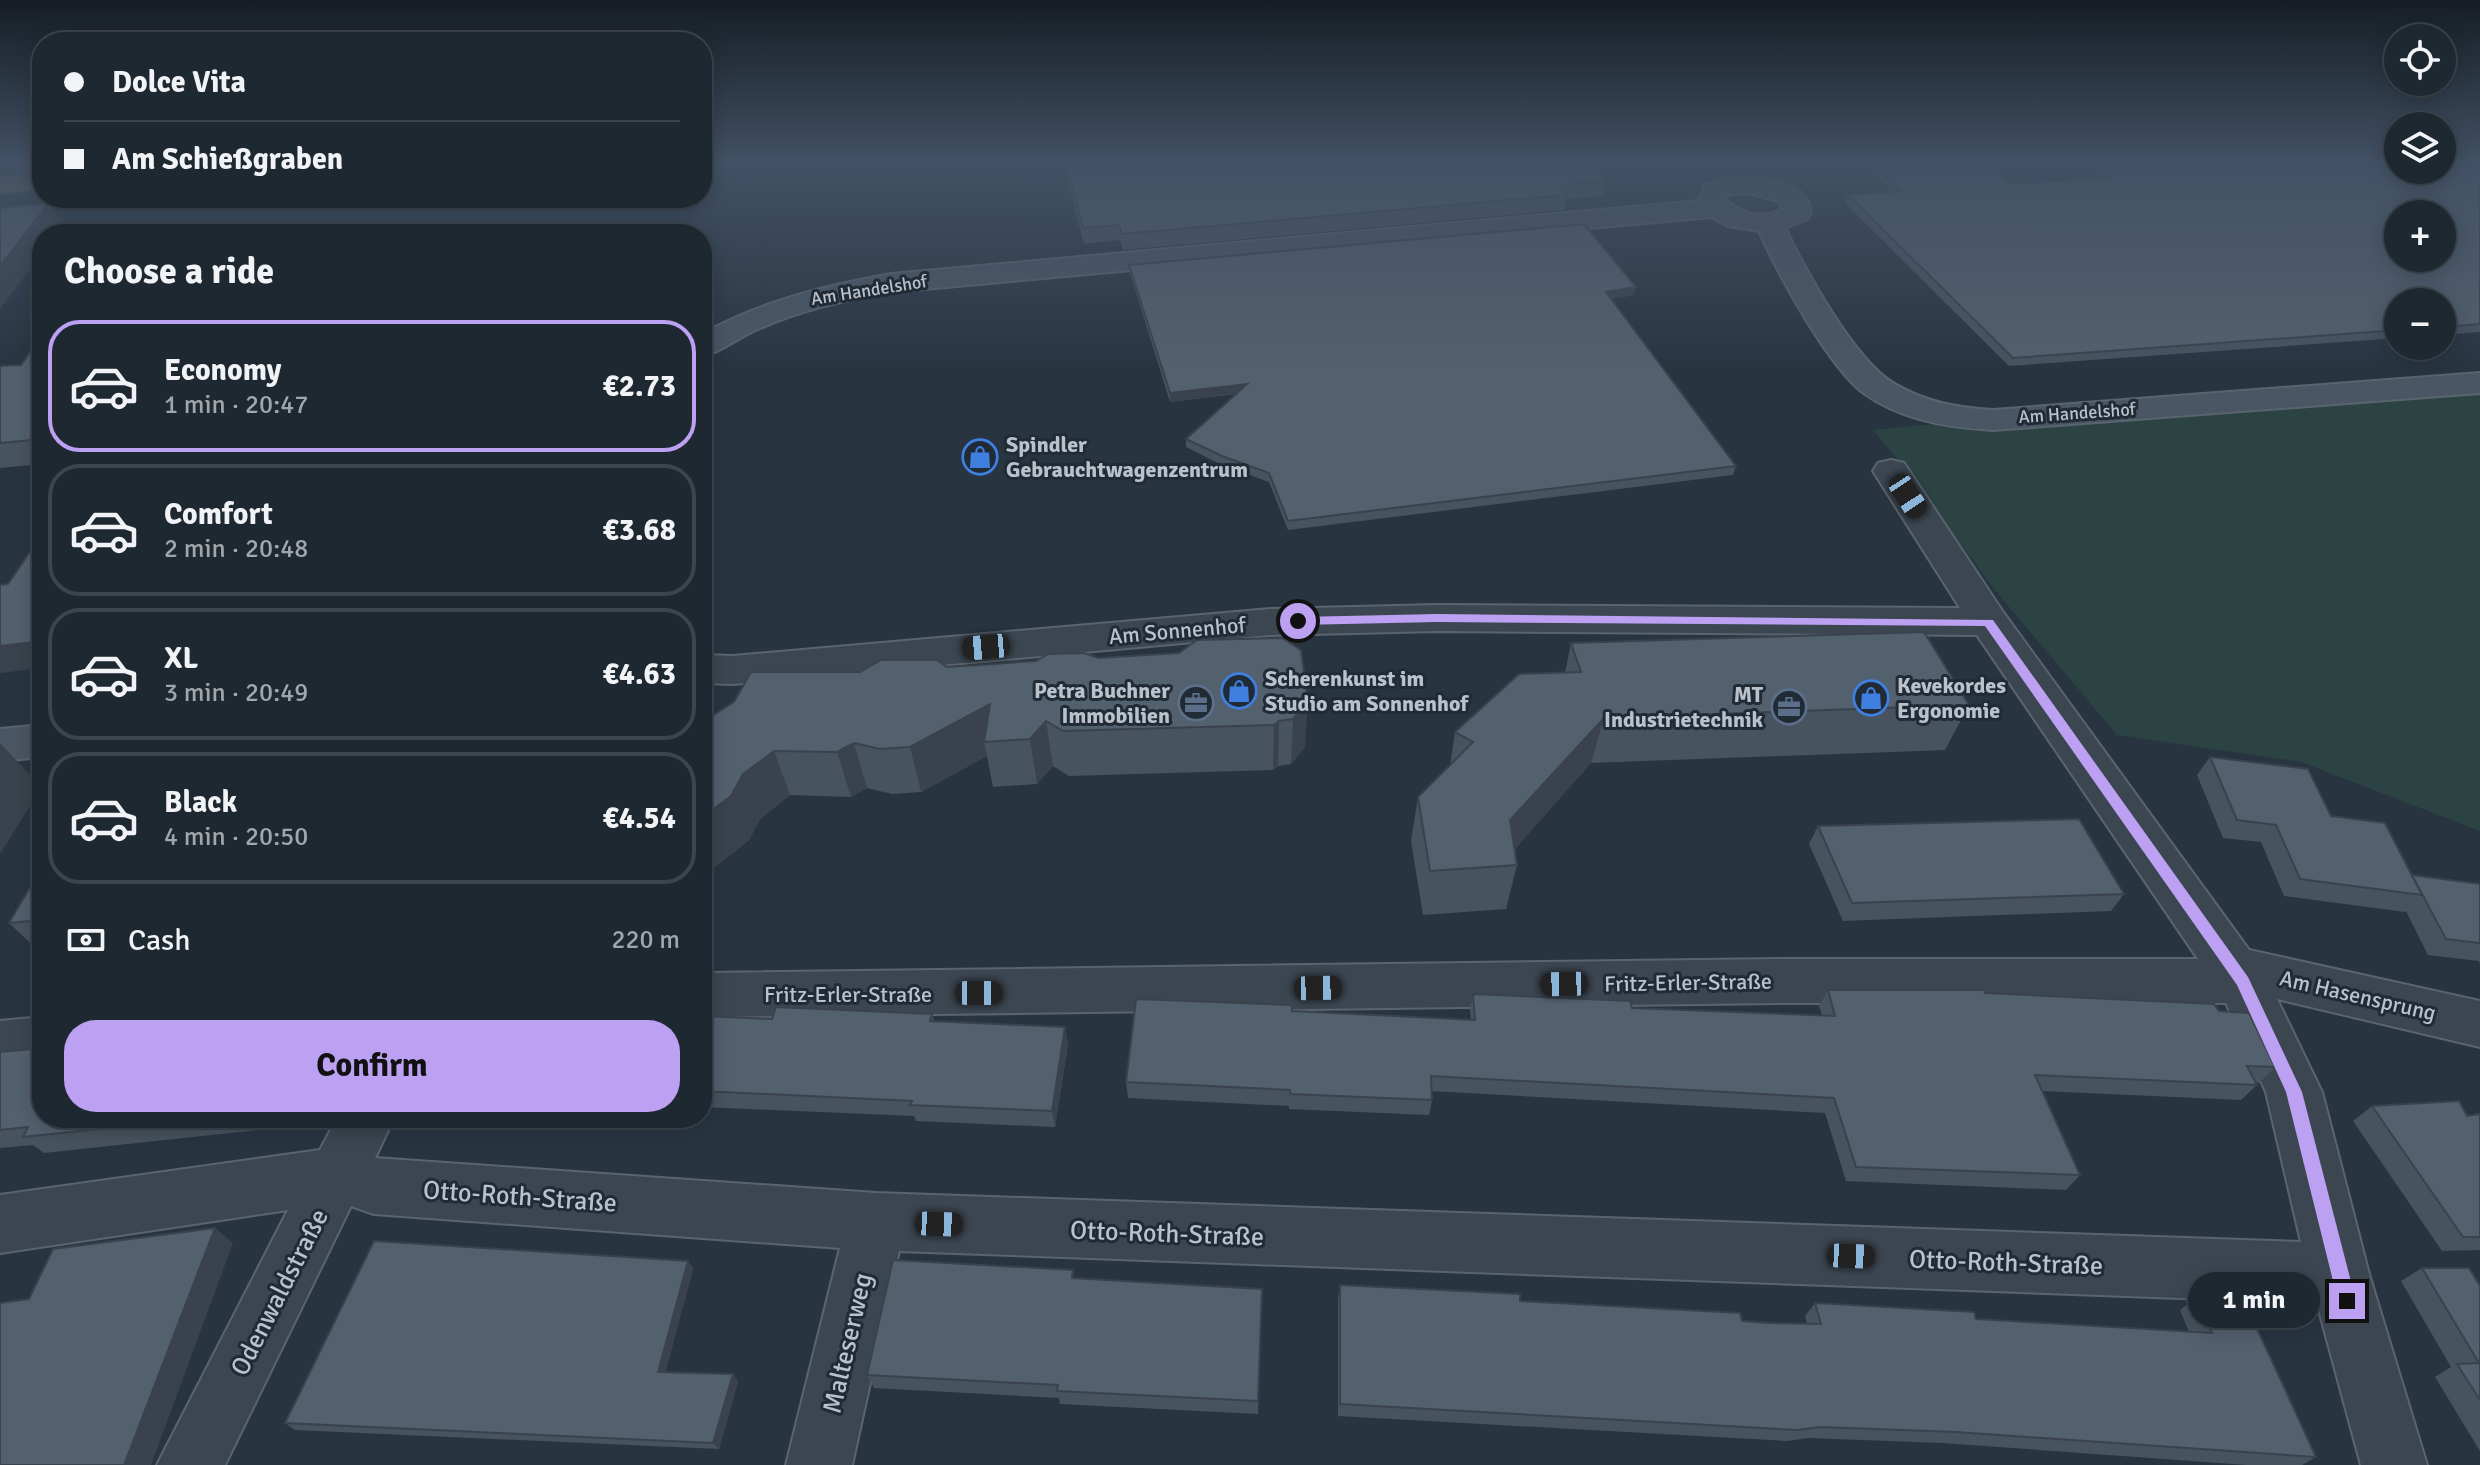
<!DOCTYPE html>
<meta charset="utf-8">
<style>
:root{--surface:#1e2831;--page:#263039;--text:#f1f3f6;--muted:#a1a6ab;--line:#3c444d;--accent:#bca0f2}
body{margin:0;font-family:Signika,sans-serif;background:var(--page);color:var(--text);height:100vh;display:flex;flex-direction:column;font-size:30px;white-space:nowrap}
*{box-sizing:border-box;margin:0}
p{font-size:26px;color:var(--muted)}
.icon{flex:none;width:44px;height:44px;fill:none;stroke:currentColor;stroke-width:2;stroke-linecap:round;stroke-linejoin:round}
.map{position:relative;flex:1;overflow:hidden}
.side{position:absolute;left:32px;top:224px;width:680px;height:904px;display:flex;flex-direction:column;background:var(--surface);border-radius:32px;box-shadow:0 4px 20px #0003,0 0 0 2px var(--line)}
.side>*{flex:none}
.hud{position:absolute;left:32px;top:32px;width:680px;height:176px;border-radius:32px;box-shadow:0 4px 20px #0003,0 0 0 2px var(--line);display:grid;align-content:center;height:176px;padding:0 32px;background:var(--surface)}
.controls{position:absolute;left:2384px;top:24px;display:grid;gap:16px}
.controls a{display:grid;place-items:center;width:72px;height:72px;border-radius:50%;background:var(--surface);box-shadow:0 4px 20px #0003,0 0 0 2px var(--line);font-size:40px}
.end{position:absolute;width:36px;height:36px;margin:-18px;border:10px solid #bca0f2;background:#111;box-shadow:0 0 0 4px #111}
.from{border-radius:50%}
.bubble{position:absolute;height:56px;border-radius:28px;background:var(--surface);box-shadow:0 4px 20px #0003,0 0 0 2px var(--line);font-size:26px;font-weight:700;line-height:56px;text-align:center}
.car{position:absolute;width:24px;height:48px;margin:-24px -12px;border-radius:10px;box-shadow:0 0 6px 2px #0007;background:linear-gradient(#222 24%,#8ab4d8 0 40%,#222 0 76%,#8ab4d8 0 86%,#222 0)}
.hud b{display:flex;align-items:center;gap:28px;height:76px;font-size:30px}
.hud b+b{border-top:2px solid var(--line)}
.hud i{width:20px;height:20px;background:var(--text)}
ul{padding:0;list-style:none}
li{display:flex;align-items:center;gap:24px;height:132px;margin:0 16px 12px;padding:0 16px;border:4px solid var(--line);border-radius:32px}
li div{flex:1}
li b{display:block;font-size:30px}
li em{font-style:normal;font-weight:700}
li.current{border-color:var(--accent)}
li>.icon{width:72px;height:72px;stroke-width:1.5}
h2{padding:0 32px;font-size:36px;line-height:96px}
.pay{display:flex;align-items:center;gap:20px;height:88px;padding:0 32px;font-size:30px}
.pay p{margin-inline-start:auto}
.action{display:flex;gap:16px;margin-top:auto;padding:16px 32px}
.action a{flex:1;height:92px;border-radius:32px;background:var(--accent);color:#111;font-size:32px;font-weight:700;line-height:92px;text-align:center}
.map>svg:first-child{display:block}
</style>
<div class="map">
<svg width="2480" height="1465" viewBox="0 0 2480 1465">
<rect width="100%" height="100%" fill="#283541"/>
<!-- green -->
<g fill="#2b4343">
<path d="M 0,164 L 42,164 L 42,192 L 0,196 Z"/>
<path d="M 2480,372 L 2480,831 L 2301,762 L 2117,735 L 1994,589 L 1905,468 L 1873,430 Z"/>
</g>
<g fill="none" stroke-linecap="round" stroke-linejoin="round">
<defs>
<g id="street">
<path d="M 1891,460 L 1904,463 L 2003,612 L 2249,950 L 2480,1001 L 2480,1047 L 2277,999 L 2322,1092 L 2369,1274 L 2427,1465 L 2361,1465 L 2317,1303 L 899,1251 L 852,1465 L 786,1465 L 840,1248 L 374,1214 L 351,1206 L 225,1465 L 157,1465 L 288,1210 L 0,1253 L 0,1195 L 320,1150 L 337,1118 L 394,1118 L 375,1158 L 876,1193 L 2301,1242 L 2266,1092 L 2226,1003 L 1780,1003 L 702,1017 L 702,973 L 1780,959 L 2198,959 L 1977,635 L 1437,631 L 1270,635 L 733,684 L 702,683 L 702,655 L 733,656 L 1270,609 L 1437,605 L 1960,608 L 1873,471 L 1878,463 Z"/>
<path d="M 42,1017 L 42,1063 L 0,1069 L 0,1021 Z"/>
</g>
<g id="secondary">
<path d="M 1749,177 C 1771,180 1810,184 1811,213 L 1807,219 L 1785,228 C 1806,271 1853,358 1893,383 C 1924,402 1958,408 1993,410 L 2480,373 L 2480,393 L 1993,430 C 1950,428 1901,420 1865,394 C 1829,368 1778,274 1759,231 L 1728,226 L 1711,217 L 891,292 C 845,300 801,310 758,329 C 739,337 723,351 702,357 L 702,334 C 762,301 824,286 891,274 L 1698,201 L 1705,185 L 1729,178 ZM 1749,193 L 1777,201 L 1783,209 C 1763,220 1740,214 1724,198 L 1732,194 Z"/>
<path d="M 42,725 L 42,757 L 0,761 L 0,729 Z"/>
</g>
<path id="highway" d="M 42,173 L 42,189 L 0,193 L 0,177 Z"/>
</defs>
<!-- street casing -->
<use href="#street" stroke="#5a646e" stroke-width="4"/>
<!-- secondary casing -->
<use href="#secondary" stroke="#5a646e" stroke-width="4"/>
<!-- highway casing -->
<use href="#highway" stroke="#47515b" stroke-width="4"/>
<!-- street -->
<use href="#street" fill="#3c4651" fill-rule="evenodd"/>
<!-- secondary -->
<use href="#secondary" fill="#4a5663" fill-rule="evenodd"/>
<!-- highway -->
<use href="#highway" fill="#76695a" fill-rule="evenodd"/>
</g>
<!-- wall -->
<g fill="#47535f">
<path d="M 1063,164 L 1591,164 L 1605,180 L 1602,196 L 1566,199 L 1565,210 L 1123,250 L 1120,240 L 1084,244 Z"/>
<path d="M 2480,164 L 2480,332 L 2442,335 L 2442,302 L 2398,302 L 2398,338 L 2009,366 L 1845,203 L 1848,195 L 1892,192 L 1875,174 L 1877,166 L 2010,184 L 2101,179 L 2098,176 L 2101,168 Z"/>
<path d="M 1129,265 L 1634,295 L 1611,299 L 1736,466 L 1733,475 L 1288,530 L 1269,482 L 1222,465 L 1186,447 L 1186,439 L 1236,394 L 1170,402 L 1130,273 Z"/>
<path d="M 42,335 L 42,464 L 0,468 L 0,366 L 21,365 Z"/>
<path d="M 1282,638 L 1305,747 L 1291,764 L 1278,766 L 1273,770 L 1069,776 L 1053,766 L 1037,784 L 993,787 L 987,756 L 921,792 L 892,794 L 867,788 L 851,797 L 790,795 L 760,819 L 749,840 L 704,876 L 706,891 L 702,898 L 702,722 L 860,672 L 1179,653 Z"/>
<path d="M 1571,643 L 1969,705 L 1945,750 L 1591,763 L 1514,849 L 1517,865 L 1506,909 L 1423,915 L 1411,841 L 1418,797 L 1450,765 L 1455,732 L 1565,673 Z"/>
<path d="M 2210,757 L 2331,816 L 2412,875 L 2480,884 L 2480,964 L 2479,961 L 2428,955 L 2406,911 L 2405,912 L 2284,896 L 2261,842 L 2223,838 L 2197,775 Z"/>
<path d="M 1818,826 L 2124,894 L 2111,911 L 1843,921 L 1809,844 Z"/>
<path d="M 42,867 L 42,954 L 9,923 Z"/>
<path d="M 1828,990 L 1985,993 L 2219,1011 L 2275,1067 L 2259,1083 L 2255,1082 L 2257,1085 L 2241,1100 L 2042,1091 L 2080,1175 L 2066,1190 L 1846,1181 L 1825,1113 L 1431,1091 L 1432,1100 L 1429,1115 L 1289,1109 L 1289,1106 L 1128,1098 L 1126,1082 L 1292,1011 L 1471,1020 L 1470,1010 L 1473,994 L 1632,1008 L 1822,1015 L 1819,1006 Z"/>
<path d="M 932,1014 L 934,1021 L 1065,1027 L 1068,1044 L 1055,1127 L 916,1121 L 914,1116 L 702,1107 L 702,1016 L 772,1019 Z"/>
<path d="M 0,1052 L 42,1118 L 307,1118 L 304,1125 L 44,1153 L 33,1145 L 0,1148 Z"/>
<path d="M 2372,1106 L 2467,1116 L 2480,1114 L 2480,1250 L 2442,1251 L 2353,1121 Z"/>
<path d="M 688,1261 L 693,1269 L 665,1372 L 738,1381 L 719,1449 L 295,1430 L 285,1423 Z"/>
<path d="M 2422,1268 L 2480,1286 L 2480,1451 L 2435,1377 L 2451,1367 L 2401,1281 Z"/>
<path d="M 1074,1278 L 1262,1289 L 1258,1414 L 1060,1404 L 1059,1398 L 874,1388 L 867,1375 Z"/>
<path d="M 1340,1285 L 1770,1323 L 1807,1324 L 1805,1316 L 1815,1303 L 1976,1319 L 2189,1332 L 2180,1310 L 2197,1297 L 2316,1457 L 2302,1465 L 2247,1465 L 1943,1443 L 1809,1438 L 1787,1441 L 1338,1416 L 1338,1298 Z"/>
</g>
<!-- shaded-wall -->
<g fill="#3a434d">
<path d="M 49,203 L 63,225 L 56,234 L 42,234 L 42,253 L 0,309 L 0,266 Z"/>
<path d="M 1636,287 L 1634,295 L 1604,300 L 1606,292 Z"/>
<path d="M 1247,384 L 1247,392 L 1170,402 L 1170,393 Z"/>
<path d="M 42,641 L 42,668 L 0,673 L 0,646 Z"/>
<path d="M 1308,702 L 1305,747 L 1291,764 L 1293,719 Z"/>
<path d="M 990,704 L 984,742 L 987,756 L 921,792 L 910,747 Z"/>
<path d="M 1604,718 L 1591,763 L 1501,865 L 1510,820 Z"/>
<path d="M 1046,721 L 1053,766 L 1037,784 L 1030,739 Z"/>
<path d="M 1279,721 L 1278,766 L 1273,770 L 1274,725 Z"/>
<path d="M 0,743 L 42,787 L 0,854 Z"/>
<path d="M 854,743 L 867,788 L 851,797 L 837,752 Z"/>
<path d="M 774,751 L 790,795 L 760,819 L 749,840 L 704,876 L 706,891 L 702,898 L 702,818 L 743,774 Z"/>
<path d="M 1065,1027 L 1068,1044 L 1055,1127 L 1052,1111 Z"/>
<path d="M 298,1118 L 307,1118 L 304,1125 Z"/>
<path d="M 215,1228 L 233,1243 L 151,1465 L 124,1465 Z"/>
<path d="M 688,1261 L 693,1269 L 664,1378 L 658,1372 Z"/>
<path d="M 733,1374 L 738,1381 L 719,1449 L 713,1443 Z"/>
</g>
<!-- building -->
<g fill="#53606e" stroke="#3a434d" stroke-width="2" fill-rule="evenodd">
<path d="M 1066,164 L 1591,164 L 1605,180 L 1559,185 L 1567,195 L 1122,234 L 1119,225 L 1083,228 Z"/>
<path d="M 1916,164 L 1986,164 L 2010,184 L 2113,178 L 2101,168 L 2177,164 L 2398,164 L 2398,170 L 2442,170 L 2442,164 L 2480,164 L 2480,324 L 2442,327 L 2442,302 L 2398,302 L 2398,330 L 2013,358 L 1848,195 L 1902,191 L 1877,166 ZM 2398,214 L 2442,214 L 2442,258 L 2398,258 Z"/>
<path d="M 49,203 L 0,266 L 0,208 Z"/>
<path d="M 1584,224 L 1636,287 L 1606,292 L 1736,466 L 1288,521 L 1269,473 L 1222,456 L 1186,439 L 1247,384 L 1170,393 L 1129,265 Z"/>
<path d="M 640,231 L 640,234 L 611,234 Z"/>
<path d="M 42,335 L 42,439 L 0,443 L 0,366 L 21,365 Z"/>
<path d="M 42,534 L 42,641 L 0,646 L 0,585 L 8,584 Z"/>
<path d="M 1924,632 L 1969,705 L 1604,718 L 1510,820 L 1517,865 L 1430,871 L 1418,797 L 1473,742 L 1455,732 L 1519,674 L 1581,672 L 1571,643 Z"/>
<path d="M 1282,638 L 1301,650 L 1308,702 L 1293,719 L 1279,721 L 1274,725 L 1063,731 L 1046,721 L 1030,739 L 984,742 L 990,704 L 910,747 L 880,749 L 854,743 L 837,752 L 774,751 L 743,774 L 731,796 L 702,818 L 702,722 L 734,702 L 751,672 L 860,672 L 881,660 L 937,660 L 947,667 L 1036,661 L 1048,654 L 1084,653 L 1098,658 L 1179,653 L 1197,640 Z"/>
<path d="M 2210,757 L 2308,769 L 2331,816 L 2385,823 L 2422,895 L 2300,879 L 2276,825 L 2237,820 Z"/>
<path d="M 2079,819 L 2124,894 L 1852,903 L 1818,826 Z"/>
<path d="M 42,867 L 42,920 L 9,923 Z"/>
<path d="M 2412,875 L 2480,884 L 2480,943 L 2446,939 Z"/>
<path d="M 1828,990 L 1984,990 L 1985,993 L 2214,1004 L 2219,1011 L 2249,1013 L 2275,1067 L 2247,1066 L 2257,1085 L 2035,1075 L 2080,1175 L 1856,1167 L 1834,1098 L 1431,1076 L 1432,1100 L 1290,1094 L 1290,1090 L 1126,1082 L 1136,999 L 1292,1005 L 1292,1011 L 1475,1020 L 1473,994 L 1630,1001 L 1632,1008 L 1835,1016 Z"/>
<path d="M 776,1007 L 932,1014 L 930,1021 L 1065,1027 L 1052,1111 L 910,1105 L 912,1101 L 702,1091 L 702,1016 L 772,1019 Z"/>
<path d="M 42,1048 L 42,1118 L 203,1118 L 23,1137 L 28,1127 L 0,1130 L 0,1052 Z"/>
<path d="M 2459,1101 L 2467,1116 L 2480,1114 L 2480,1237 L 2463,1237 L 2372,1106 Z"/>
<path d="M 215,1228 L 124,1465 L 0,1465 L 0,1303 L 29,1299 L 53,1249 Z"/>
<path d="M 374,1241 L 688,1261 L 658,1372 L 733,1374 L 713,1443 L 285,1423 Z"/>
<path d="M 893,1260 L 1073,1270 L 1072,1278 L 1262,1289 L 1258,1401 L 1057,1391 L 1058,1385 L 867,1375 Z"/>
<path d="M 2422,1268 L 2469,1268 L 2480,1286 L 2480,1400 L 2457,1364 L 2479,1363 Z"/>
<path d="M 1340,1285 L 1520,1294 L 1520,1301 L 1740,1313 L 1742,1321 L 1770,1323 L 1821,1324 L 1815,1303 L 1974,1312 L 1976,1319 L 2212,1333 L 2197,1297 L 2244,1300 L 2316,1457 L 1956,1432 L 1820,1427 L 1797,1430 L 1340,1404 Z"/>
</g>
<!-- sky -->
<linearGradient id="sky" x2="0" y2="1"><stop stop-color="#161d24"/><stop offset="0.44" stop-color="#425165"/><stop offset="1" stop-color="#425165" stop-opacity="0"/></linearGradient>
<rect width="2480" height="369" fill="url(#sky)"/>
<!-- route -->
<path fill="#bca0f2" d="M 1437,614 L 1993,620 L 2248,977 L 2302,1092 L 2356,1301 L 2354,1308 L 2347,1310 L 2341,1308 L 2338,1301 L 2286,1092 L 2237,985 L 1985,626 L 1437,622 L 1298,625 L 1292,621 L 1298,617 Z"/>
<!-- icons -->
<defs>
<symbol id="shop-ring" viewBox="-11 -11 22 22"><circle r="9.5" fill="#212b36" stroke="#3f7fe0" stroke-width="1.5"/><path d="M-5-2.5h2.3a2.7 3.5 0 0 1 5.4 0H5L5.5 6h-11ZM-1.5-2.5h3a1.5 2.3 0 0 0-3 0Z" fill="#3f7fe0"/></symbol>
<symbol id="office-ring" viewBox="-11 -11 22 22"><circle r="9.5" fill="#212b36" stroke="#5c6f8a" stroke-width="1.5"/><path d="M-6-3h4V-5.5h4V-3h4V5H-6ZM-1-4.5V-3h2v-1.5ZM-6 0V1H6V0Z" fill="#5c6f8a"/></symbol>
</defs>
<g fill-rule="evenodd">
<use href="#shop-ring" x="960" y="437" width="40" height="40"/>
<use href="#shop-ring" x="1219" y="671" width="40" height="40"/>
<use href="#shop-ring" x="1851" y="678" width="40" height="40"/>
<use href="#office-ring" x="1176" y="683" width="40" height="40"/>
<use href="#office-ring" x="1769" y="687" width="40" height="40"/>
</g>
<g text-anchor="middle" stroke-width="6" stroke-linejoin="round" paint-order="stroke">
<!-- far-street labels -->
<g font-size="18" fill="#b9c1cb" stroke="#212b36">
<text transform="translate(869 290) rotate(-9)" y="6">Am Handelshof</text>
<text transform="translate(2077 413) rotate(-4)" y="6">Am Handelshof</text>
</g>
<!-- poi labels -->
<g font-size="22" font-weight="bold" fill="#b9c1cb" stroke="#212b36" text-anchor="start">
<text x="1006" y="452">Spindler<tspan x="1006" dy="25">Gebrauchtwagenzentrum</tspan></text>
<text x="1265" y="686">Scherenkunst im<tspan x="1265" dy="25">Studio am Sonnenhof</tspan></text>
<text x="1897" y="693">Kevekordes<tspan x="1897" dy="25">Ergonomie</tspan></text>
<text x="1170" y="698" text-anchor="end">Petra Buchner<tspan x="1170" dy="25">Immobilien</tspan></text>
<text x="1763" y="702" text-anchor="end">MT<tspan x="1763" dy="25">Industrietechnik</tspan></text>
</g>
<!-- street labels -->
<g font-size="22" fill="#b9c1cb" stroke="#212b36">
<text transform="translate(1177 630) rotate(-5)" y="8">Am Sonnenhof</text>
<text transform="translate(1688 982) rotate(-1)" y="8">Fritz-Erler-Straße</text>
<text x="848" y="1002">Fritz-Erler-Straße</text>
<text transform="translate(2358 995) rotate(13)" y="8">Am Hasensprung</text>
</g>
<!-- near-street labels -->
<g font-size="26" fill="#b9c1cb" stroke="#212b36">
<text transform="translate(520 1196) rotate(4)" y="9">Otto-Roth-Straße</text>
<text transform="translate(1167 1233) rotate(2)" y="9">Otto-Roth-Straße</text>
<text transform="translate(2006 1262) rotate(2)" y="9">Otto-Roth-Straße</text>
<text transform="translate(279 1292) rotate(-63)" y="9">Odenwaldstraße</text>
<text transform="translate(847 1343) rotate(-77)" y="9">Malteserweg</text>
</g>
</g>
</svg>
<div class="controls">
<a><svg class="icon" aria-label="locate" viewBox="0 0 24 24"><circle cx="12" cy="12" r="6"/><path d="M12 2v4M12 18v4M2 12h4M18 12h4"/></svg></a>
<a><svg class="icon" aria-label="layers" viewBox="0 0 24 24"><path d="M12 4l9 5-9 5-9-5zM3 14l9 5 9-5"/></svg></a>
<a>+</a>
<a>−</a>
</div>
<i class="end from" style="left:1298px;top:621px"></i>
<i class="end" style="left:2347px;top:1301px"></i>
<div class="bubble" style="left:2188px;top:1272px;width:132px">1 min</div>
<i class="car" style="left:1908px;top:496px;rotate:147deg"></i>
<i class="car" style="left:986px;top:647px;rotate:265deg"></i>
<i class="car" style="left:1564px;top:984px;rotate:269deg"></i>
<i class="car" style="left:1318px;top:988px;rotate:89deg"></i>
<i class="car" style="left:979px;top:993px;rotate:90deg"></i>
<i class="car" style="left:939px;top:1224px;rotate:92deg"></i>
<i class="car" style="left:1851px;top:1256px;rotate:92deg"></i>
<div class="hud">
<b><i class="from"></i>Dolce Vita</b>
<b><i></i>Am Schießgraben</b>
</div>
<section class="side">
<h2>Choose a ride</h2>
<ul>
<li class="current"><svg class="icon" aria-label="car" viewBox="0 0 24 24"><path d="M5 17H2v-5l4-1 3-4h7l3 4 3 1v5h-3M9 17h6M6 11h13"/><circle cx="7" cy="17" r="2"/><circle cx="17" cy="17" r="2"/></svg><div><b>Economy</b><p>1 min · 20:47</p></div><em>€2.73</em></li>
<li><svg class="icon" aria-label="car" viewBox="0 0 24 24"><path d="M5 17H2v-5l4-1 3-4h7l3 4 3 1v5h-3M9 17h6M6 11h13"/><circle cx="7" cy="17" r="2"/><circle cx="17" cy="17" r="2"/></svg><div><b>Comfort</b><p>2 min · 20:48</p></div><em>€3.68</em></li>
<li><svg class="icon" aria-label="car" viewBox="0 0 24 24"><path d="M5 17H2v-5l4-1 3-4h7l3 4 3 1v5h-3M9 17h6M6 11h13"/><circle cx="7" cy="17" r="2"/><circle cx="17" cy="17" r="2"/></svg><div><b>XL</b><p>3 min · 20:49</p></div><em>€4.63</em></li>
<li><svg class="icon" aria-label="car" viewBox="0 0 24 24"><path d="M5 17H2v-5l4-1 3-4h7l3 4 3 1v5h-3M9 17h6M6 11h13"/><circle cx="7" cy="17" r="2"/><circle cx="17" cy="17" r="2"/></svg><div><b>Black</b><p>4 min · 20:50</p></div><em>€4.54</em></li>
</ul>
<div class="pay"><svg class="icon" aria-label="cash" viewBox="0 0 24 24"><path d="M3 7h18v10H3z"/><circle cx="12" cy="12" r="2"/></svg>Cash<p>220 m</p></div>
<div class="action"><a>Confirm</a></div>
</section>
</div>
